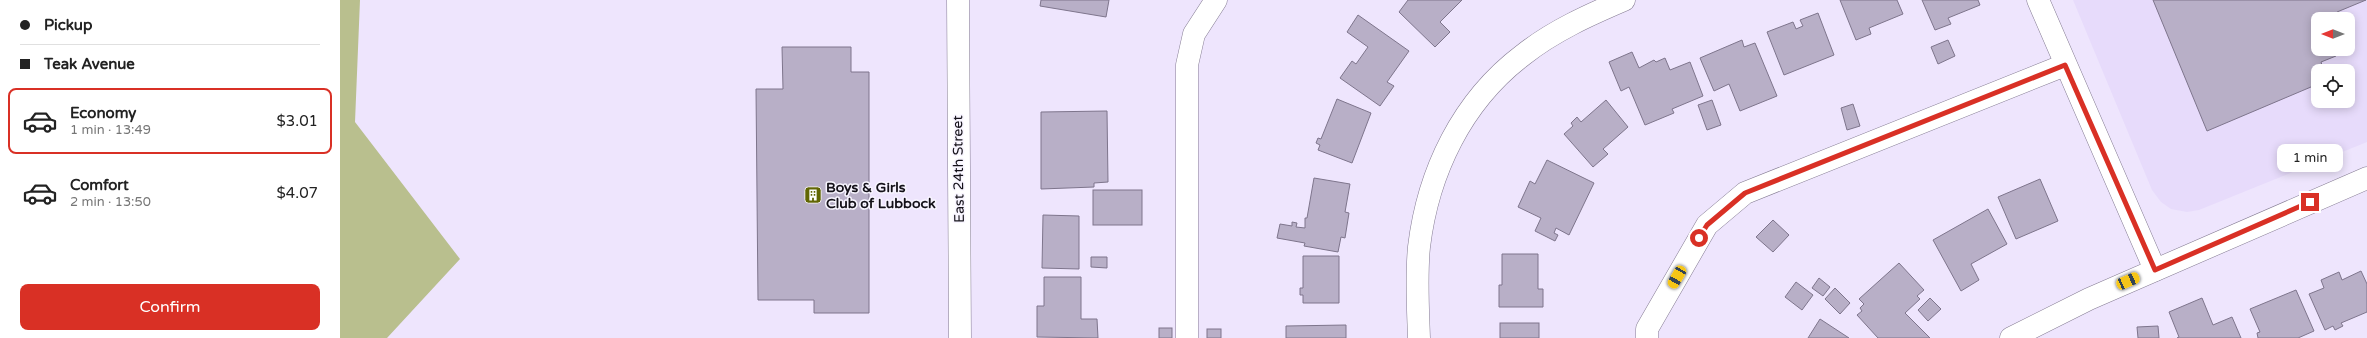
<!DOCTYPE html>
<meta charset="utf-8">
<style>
:root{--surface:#fff;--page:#f6f6f6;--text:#222;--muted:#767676;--line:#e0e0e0;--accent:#d93025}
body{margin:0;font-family:"Varela Round",sans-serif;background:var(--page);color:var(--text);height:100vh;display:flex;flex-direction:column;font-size:15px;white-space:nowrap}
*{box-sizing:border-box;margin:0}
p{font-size:13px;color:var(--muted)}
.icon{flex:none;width:22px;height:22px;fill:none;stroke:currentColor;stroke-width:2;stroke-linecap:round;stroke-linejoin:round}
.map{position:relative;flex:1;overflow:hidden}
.details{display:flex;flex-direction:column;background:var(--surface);width:340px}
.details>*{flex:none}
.banner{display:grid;align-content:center;height:88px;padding:0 20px;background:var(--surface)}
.needle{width:26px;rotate:270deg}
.fabs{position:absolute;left:1971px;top:12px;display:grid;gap:8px}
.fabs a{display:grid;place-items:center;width:44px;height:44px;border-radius:8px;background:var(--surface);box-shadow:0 2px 10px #0003;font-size:20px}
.end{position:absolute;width:18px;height:18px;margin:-9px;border:5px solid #d93025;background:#fff;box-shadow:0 0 0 2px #fff}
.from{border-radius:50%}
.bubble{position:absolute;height:28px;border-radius:8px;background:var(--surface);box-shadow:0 2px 10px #0003;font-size:13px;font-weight:600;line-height:28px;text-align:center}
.car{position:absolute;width:12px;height:24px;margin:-12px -6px;border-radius:5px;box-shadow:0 0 3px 1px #0007;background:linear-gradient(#f5c518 24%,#345 0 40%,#f5c518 0 76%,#345 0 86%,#f5c518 0)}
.banner b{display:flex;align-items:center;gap:14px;height:38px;font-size:15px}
.banner b+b{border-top:1px solid var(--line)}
.banner i{width:10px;height:10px;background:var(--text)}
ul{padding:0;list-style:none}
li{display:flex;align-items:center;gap:12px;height:66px;margin:0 8px 6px;padding:0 12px;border:2px solid transparent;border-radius:8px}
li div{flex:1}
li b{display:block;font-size:15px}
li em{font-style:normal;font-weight:600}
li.current{border-color:var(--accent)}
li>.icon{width:36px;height:36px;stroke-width:1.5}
.button{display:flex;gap:8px;margin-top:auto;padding:8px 20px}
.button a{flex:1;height:46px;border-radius:8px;background:var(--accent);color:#fff;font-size:16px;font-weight:600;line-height:46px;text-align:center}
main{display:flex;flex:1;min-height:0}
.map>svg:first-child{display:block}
</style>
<main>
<section class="details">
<div class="banner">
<b><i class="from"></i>Pickup</b>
<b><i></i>Teak Avenue</b>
</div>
<ul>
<li class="current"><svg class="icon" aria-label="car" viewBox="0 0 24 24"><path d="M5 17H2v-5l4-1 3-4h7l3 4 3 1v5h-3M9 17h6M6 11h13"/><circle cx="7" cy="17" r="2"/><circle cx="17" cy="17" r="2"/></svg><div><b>Economy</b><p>1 min · 13:49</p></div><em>$3.01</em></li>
<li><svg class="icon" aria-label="car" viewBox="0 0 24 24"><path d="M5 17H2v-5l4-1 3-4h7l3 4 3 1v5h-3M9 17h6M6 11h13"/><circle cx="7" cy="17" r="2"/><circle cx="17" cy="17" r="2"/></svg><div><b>Comfort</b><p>2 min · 13:50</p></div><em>$4.07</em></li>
</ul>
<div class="button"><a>Confirm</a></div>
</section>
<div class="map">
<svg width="2027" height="338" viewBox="0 0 2027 338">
<rect width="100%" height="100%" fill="#eee5fd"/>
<!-- built -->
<path fill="#e7dbfb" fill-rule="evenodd" d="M 1733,0 L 2027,0 L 2027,142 L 1859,210 L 1847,212 L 1831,209 L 1821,202 L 1812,190 ZM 1978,19 L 2008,19 L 2008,49 L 1978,49 ZM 1978,71 L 2008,71 L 2008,101 L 1978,101 Z"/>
<!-- green -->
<path fill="#b9bf8e" d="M 0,0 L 20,0 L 15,122 L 120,259 L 47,338 L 0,338 Z"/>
<!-- building -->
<g fill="#b8afc7" stroke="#7e758c">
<path d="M 701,0 L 769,0 L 766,17 L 700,6 Z"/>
<path d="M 1068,0 L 1122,0 L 1100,22 L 1110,32 L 1095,47 L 1059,12 Z"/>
<path d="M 1500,0 L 1557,0 L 1563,14 L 1529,28 L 1531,34 L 1516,40 Z"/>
<path d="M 1582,0 L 1638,0 L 1640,5 L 1608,18 L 1611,24 L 1595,30 Z"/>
<path d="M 1813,0 L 2026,0 L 1997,12 L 2000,19 L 1978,19 L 1978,49 L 2000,49 L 1996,56 L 1981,62 L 1984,71 L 1978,71 L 1978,84 L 1867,131 Z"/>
<path d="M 1478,13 L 1494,55 L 1444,75 L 1427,32 L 1453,22 L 1456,29 L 1463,26 L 1460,20 Z"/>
<path d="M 1018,15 L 1069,51 L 1047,82 L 1054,86 L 1040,106 L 1000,78 L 1012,61 L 1016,64 L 1028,47 L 1007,32 Z"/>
<path d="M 1402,40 L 1404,47 L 1415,43 L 1437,96 L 1400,111 L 1389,84 L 1374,91 L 1360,58 Z"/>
<path d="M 1608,40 L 1615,56 L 1598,64 L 1591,47 Z"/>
<path d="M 442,47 L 511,47 L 511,72 L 529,72 L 529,313 L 474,313 L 474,300 L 418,300 L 416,89 L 443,89 Z"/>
<path d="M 1292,52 L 1299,68 L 1314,60 L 1316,62 L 1325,58 L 1330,70 L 1350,62 L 1363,96 L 1332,109 L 1334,113 L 1305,125 L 1289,87 L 1281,91 L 1269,62 Z"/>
<path d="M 997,99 L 1031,113 L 1012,163 L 978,150 L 980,145 L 976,143 L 978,138 L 981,139 Z"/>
<path d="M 1266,100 L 1288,127 L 1263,149 L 1268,154 L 1253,167 L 1224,134 L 1233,126 L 1231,123 L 1237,117 L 1241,122 Z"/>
<path d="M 1372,100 L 1381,125 L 1367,130 L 1358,105 Z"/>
<path d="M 1513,104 L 1520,126 L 1507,130 L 1501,108 Z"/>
<path d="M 767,111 L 768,182 L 754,183 L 754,187 L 701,189 L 701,112 Z"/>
<path d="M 1207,160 L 1254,183 L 1229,235 L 1216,228 L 1214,233 L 1218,235 L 1215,241 L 1195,231 L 1201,218 L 1178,207 L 1190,181 L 1195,184 Z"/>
<path d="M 974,178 L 1010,184 L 1005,212 L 1009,213 L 1005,238 L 1001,237 L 998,252 L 964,246 L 965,243 L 937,238 L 940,224 L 952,226 L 952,222 L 957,223 L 956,227 L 965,228 L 965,218 L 967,218 Z"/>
<path d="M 1700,179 L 1718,221 L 1676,239 L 1658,197 Z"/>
<rect x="753" y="190" width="49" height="35"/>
<path d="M 1648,209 L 1667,244 L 1631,264 L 1639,280 L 1621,291 L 1593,240 Z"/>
<path d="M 703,215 L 739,216 L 739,269 L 702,268 Z"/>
<path d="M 1433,220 L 1449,235 L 1433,252 L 1416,237 Z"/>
<path d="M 1162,254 L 1198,254 L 1198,289 L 1203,289 L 1203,307 L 1159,307 L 1159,285 L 1162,285 Z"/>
<path d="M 963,256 L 999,256 L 999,303 L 963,303 L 963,295 L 960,295 L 960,288 L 963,288 Z"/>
<path d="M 751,257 L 767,257 L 767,268 L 751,267 Z"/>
<path d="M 1559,263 L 1584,290 L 1577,296 L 1580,299 L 1565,313 L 1590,338 L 1538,338 L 1517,315 L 1522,311 L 1520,308 L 1524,304 L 1519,299 Z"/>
<path d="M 2021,271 L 2027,284 L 2027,312 L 2001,323 L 2003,326 L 1995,330 L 1993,326 L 1985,330 L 1969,294 L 1984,288 L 1981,280 L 1999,272 L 2002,280 Z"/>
<path d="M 704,277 L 741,277 L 741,319 L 757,319 L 758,338 L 697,337 L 697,306 L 704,306 Z"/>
<path d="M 1479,278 L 1490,287 L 1483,296 L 1472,288 Z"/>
<path d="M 1456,282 L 1473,295 L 1462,310 L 1445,297 Z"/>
<path d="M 1495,288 L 1510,303 L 1500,314 L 1485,299 Z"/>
<path d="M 1956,290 L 1974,331 L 1958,338 L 1918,338 L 1917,333 L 1920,332 L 1910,309 Z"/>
<path d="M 1590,298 L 1601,309 L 1588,321 L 1578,310 Z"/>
<path d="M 1862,298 L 1873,325 L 1892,317 L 1901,338 L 1837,338 L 1839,337 L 1829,312 Z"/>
<path d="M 1480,319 L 1509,338 L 1468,338 Z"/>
<rect x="1160" y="323" width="39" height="15"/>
<path d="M 1006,325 L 1006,338 L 946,338 L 946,326 Z"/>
<path d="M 1818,326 L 1819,338 L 1798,338 L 1797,327 Z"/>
<rect x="819" y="328" width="13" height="10"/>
<rect x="867" y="329" width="14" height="9"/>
</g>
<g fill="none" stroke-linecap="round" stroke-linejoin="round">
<defs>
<g id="minor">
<path d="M 618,0 L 620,338"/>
<path d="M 1698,0 L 1815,270"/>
<path d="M 847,338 L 847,65 L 854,34 L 876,0"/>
<path d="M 1079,338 C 1078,308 1076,277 1079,247 C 1088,172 1122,101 1183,55 C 1213,31 1249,15 1284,0"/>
<path d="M 1307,338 L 1307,329 L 1367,225 L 1405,193 L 1725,65"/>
<path d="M 1671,338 L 1749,299 L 2027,178"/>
</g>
</defs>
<!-- minor casing -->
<use href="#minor" stroke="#847b92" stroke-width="23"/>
<!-- minor -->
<use href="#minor" stroke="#fff" stroke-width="22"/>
</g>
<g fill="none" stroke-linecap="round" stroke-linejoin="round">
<!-- route -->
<path stroke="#d93025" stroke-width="5" d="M 1359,238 L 1367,225 L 1405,193 L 1725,65 L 1815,270 L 1970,202"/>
</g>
<!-- icons -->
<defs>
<symbol id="building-square" viewBox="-11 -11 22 22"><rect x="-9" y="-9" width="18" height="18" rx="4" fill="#616603" stroke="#f8f5ff"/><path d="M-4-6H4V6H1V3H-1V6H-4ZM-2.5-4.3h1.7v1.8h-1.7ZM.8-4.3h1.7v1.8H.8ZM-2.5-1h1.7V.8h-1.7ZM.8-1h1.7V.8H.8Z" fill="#fff"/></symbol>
</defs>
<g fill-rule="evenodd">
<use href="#building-square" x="463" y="185" width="20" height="20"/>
</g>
<g text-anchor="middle" stroke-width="3" stroke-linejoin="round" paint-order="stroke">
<!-- street labels -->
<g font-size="14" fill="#141119" stroke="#f8f5ff">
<text transform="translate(618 169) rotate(-91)" y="5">East 24th Street</text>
</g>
<!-- poi labels -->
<g font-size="14" font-weight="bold" fill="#141119" stroke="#f8f5ff" text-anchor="start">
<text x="486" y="192">Boys &amp; Girls<tspan x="486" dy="16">Club of Lubbock</tspan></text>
</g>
</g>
</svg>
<div class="fabs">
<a><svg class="needle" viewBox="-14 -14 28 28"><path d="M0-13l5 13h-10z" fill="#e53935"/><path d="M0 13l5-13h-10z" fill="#767676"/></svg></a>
<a><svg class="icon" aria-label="locate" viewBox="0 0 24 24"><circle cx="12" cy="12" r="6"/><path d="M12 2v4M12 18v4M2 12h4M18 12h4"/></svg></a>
</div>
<i class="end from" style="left:1359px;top:238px"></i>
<i class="end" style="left:1970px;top:202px"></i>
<div class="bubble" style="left:1937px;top:144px;width:66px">1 min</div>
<i class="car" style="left:1337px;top:277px;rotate:210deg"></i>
<i class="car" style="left:1788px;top:281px;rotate:66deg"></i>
</div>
</main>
